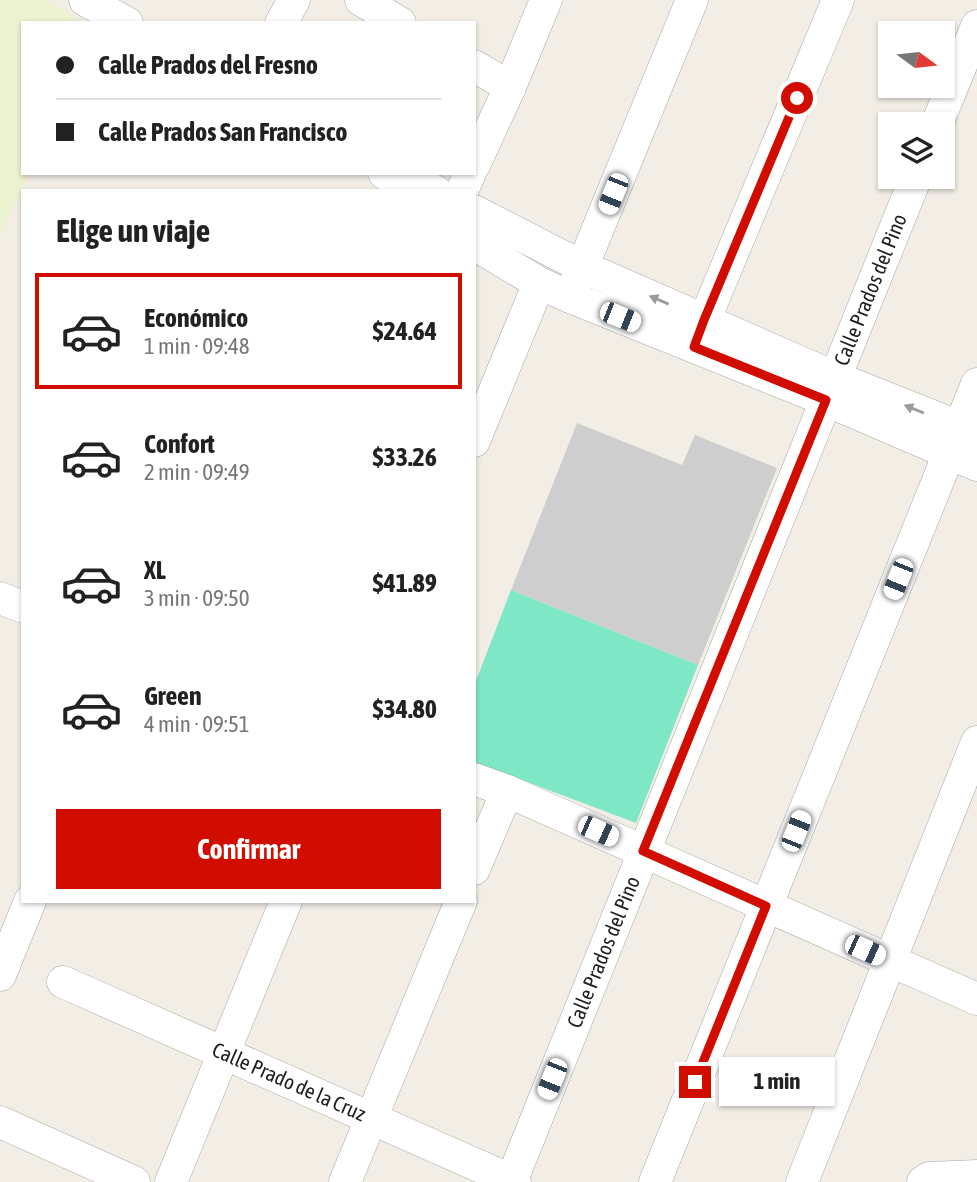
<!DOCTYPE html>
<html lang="es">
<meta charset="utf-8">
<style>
:root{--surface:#fff;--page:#f6f6f6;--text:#222;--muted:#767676;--line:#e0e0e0;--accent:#d10d00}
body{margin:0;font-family:"Asap Condensed",sans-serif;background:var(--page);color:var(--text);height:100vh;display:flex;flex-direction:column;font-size:26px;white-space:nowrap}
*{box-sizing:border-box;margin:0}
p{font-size:23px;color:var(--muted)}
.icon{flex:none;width:38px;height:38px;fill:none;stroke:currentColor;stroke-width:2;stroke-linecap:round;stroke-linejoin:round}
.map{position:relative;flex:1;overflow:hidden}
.side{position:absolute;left:21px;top:189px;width:455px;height:714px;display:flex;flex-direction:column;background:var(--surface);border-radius:0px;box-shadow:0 2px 5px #0004}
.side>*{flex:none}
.banner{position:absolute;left:21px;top:21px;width:455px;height:154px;border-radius:0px;box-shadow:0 2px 5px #0004;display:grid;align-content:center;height:154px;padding:0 35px;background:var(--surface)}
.needle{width:46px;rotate:105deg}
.controls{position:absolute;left:878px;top:21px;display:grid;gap:14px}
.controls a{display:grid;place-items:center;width:77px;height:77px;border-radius:0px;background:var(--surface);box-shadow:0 2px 5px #0004;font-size:35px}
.end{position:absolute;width:32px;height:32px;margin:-16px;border:9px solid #d10d00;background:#fff;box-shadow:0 0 0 4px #fff}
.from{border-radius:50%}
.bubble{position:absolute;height:49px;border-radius:0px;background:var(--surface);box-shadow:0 2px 5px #0004;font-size:23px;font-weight:700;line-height:49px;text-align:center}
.car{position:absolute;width:21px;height:42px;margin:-21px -10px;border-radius:9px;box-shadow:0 0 5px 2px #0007;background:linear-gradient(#fff 24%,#345 0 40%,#fff 0 76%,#345 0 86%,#fff 0)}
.banner b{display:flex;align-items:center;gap:24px;height:66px;font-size:26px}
.banner b+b{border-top:2px solid var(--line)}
.banner i{width:18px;height:18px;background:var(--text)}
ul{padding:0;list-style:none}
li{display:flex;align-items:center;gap:21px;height:116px;margin:0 14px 10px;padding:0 21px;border:4px solid transparent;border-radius:0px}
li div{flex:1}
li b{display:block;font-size:26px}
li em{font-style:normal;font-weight:700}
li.on{border-color:var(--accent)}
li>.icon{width:63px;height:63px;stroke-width:1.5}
h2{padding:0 35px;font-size:32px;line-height:84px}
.cta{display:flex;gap:14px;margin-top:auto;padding:14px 35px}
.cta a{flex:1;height:80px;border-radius:0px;background:var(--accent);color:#fff;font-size:28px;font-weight:700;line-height:80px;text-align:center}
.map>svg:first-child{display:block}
</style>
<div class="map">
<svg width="977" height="1182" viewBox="0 0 977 1182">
<rect width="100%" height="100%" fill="#f2eee6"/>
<!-- religious -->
<path fill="#cecece" d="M 577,423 L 682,465 L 695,435 L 777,468 L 698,665 L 511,590 Z"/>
<!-- farmland -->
<path fill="#edf2d0" d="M 0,0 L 45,0 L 86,23 L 23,23 L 23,173 L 30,173 L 0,234 Z"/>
<!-- pitch -->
<path fill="#7ee7c5" d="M 511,590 L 698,665 L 636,823 L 474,762 L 474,686 Z"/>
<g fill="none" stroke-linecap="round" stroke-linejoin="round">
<defs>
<g id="minor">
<path d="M 85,0 L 127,23"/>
<path d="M 361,0 L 400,23"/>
<path d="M 281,23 L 294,0"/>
<path d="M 474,66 L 510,87"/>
<path d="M 937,124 L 977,26"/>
<path d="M 474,165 L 510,87 L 546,0"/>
<path d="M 384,173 C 402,184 415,181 435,191"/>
<path d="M 462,191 L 470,173"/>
<path d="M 474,211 L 583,267 L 834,377 L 977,434"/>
<path d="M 474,244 L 539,283 L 570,297 L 826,400 L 977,465"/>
<path d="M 574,287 L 692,0"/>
<path d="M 697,338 L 838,0"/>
<path d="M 474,441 L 539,283"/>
<path d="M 0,598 L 23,607"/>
<path d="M 474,779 L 507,791 L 977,999"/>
<path d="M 474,869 L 507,791"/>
<path d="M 0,975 L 30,901"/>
<path id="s1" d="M 63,982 L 515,1182"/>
<path d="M 0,1122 L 134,1182"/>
<path d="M 171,1182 L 286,901"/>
<path d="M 345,1182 L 461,901"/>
<path id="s2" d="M 511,1182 L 916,177"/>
<path d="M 655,1182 L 977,384"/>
<path d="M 802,1182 L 977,742"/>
<path d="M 923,1182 L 929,1178 L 977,1176"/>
</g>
</defs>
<!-- minor casing -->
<use href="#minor" stroke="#a7a7a7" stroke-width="33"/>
<!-- minor -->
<use href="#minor" stroke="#fff" stroke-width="32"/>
</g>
<!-- one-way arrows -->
<defs><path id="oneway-solid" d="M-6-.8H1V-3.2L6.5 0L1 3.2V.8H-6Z" transform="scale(1.75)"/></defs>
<g fill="#9b9b9b">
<use href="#oneway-solid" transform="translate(659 300) rotate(-157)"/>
<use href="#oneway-solid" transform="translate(914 409) rotate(-158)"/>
</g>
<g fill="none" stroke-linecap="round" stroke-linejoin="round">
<!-- route -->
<path stroke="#d10d00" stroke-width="9" d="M 695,1082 L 766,906 L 643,851 L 826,400 L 694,347 L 704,320 L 797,98"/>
</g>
<g text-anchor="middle" stroke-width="5" stroke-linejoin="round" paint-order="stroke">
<!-- street labels -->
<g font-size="21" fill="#202020" stroke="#fff">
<text dy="7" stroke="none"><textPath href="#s2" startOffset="962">Calle Prados del Pino</textPath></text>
<text dy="7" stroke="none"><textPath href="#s2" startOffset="248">Calle Prados del Pino</textPath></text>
<text dy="7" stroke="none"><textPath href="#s1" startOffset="247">Calle Prado de la Cruz</textPath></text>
</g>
</g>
</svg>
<div class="controls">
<a><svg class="needle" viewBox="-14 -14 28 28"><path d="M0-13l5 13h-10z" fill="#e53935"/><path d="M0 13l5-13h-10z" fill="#767676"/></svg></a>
<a><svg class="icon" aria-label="layers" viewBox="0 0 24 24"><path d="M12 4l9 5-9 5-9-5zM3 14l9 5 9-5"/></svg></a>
</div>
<i class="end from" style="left:797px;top:98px"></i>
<i class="end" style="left:695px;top:1082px"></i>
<div class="bubble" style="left:719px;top:1057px;width:116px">1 min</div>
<i class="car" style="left:613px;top:194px;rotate:202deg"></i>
<i class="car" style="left:620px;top:317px;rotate:112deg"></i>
<i class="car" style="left:898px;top:579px;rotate:202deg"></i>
<i class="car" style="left:598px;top:831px;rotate:114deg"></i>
<i class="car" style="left:796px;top:831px;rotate:22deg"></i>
<i class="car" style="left:865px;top:950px;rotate:114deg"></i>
<i class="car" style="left:552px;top:1079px;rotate:202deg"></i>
<div class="banner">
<b><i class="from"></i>Calle Prados del Fresno</b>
<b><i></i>Calle Prados San Francisco</b>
</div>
<section class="side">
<h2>Elige un viaje</h2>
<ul>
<li class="on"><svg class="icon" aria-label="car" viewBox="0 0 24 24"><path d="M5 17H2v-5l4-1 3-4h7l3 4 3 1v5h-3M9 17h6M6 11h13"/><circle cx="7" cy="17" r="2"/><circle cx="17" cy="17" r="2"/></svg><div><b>Económico</b><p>1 min · 09:48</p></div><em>$24.64</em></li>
<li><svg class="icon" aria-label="car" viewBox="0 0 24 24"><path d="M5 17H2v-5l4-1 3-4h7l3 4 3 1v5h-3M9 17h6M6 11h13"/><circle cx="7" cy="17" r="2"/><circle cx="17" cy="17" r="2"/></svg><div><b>Confort</b><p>2 min · 09:49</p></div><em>$33.26</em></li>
<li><svg class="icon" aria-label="car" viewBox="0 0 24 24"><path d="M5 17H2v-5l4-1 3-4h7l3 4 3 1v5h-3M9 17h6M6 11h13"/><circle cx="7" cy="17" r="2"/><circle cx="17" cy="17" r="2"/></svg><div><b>XL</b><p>3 min · 09:50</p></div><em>$41.89</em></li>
<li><svg class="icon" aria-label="car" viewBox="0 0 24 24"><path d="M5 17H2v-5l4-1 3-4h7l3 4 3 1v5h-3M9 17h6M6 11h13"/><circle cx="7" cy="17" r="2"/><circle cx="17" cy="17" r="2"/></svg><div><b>Green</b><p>4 min · 09:51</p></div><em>$34.80</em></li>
</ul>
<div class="cta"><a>Confirmar</a></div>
</section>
</div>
